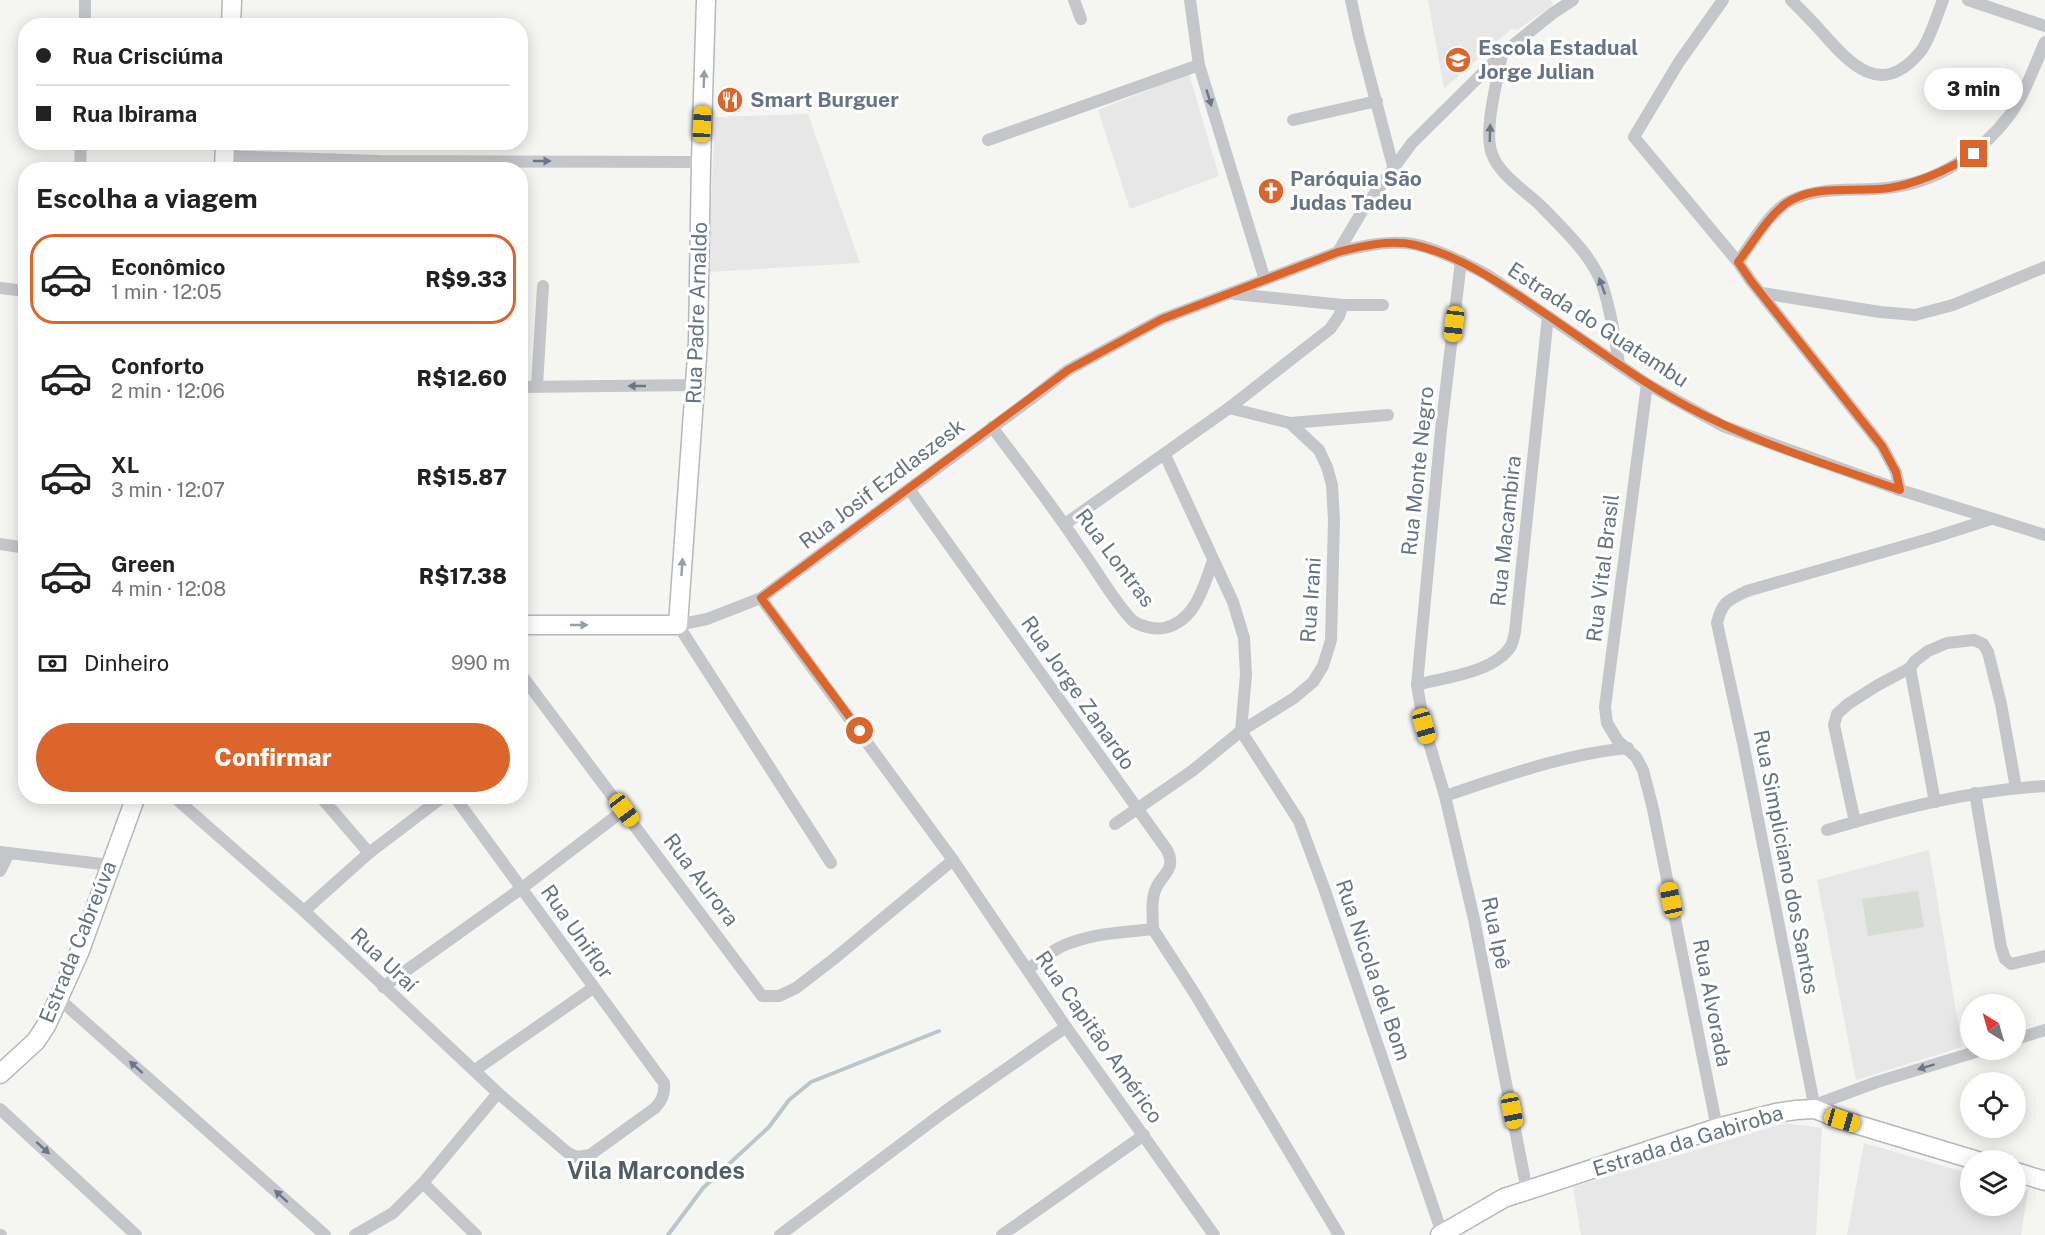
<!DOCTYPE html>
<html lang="pt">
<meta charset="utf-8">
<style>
:root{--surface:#fff;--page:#f2f2f2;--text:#222;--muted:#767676;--line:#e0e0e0;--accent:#dc652c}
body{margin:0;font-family:"Public Sans",sans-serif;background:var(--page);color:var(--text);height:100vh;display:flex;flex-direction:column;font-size:22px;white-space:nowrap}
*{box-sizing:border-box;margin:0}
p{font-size:20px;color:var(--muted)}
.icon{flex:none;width:33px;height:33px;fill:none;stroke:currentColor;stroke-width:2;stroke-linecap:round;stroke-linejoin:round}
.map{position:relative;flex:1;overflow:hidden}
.details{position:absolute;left:18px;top:162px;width:510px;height:642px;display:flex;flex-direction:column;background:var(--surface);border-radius:24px;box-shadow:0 3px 15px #0003}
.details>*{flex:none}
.guide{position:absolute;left:18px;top:18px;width:510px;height:132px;border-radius:24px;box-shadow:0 3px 15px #0003;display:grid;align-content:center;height:132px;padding:0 18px;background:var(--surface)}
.needle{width:39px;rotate:323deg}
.buttons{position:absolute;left:1960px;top:994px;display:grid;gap:12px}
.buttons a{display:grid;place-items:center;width:66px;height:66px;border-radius:50%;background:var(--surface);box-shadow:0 3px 15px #0003;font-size:30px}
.end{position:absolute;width:27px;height:27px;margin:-14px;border:8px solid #dc652c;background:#fff;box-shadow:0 0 0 3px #fff}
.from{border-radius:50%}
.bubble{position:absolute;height:42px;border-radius:21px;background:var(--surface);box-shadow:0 3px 15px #0003;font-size:20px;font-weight:800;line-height:42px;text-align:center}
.car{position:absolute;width:18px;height:36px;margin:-18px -9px;border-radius:8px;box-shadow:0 0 4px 2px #0007;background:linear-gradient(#f5c518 24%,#345 0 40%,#f5c518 0 76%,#345 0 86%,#f5c518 0)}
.guide b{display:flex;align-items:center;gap:21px;height:57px;font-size:22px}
.guide b+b{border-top:2px solid var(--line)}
.guide i{width:15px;height:15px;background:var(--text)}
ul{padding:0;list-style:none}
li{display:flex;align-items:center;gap:18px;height:90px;margin:0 12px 9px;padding:0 6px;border:3px solid transparent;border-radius:24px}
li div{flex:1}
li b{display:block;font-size:22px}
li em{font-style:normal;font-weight:800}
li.selected{border-color:var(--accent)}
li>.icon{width:54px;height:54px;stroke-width:1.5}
h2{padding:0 18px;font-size:27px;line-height:72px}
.pay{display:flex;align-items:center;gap:15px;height:66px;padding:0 18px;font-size:22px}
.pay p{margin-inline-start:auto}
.button{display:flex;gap:12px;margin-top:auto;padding:12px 18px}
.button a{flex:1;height:69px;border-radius:36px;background:var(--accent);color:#fff;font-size:24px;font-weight:800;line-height:69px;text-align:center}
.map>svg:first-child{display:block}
</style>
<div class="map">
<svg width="2045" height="1235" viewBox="0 0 2045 1235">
<rect width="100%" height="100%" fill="#f5f6f2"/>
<!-- built -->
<g fill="#e6e7e6">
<path d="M 1428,0 L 1551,0 L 1553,5 L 1517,30 L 1511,29 L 1444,89 Z"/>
<path d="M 1189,74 L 1219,176 L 1130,209 L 1098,110 Z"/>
<path d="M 808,114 L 860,263 L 708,272 L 715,117 Z"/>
<path d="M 1929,850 L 1962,1047 L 1856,1080 L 1817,880 Z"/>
<path d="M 1785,1123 L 1822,1128 L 1816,1235 L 1581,1235 L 1573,1187 Z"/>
<path d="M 1864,1143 L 1971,1174 L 1971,1206 L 2016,1206 L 2016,1187 L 2028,1190 L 2021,1235 L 1847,1235 Z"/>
</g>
<!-- green -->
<path fill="#d6dcd3" d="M 1918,891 L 1924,927 L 1868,936 L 1862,899 Z"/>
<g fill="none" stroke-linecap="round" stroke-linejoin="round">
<!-- stream -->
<path stroke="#bcc5ca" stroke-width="4" d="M 668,1235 L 703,1188 L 769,1127 L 789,1100 L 811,1082 L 939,1031"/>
<defs>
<g id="secondary">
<path d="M 231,26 L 232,0"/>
<path d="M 224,170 L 225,142"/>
<path d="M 520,625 L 678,625 L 698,342 L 701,162 L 706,0"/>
<path d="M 0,1074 L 36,1041 L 47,1024 L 79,953 L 136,796"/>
<path d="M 2016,1172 L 2045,1181"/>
<path d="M 1440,1235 L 1504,1198 L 1717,1128 L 1776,1113 L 1796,1110 L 1815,1109 L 1842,1120 L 1978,1161"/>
</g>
</defs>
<!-- secondary casing -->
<use href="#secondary" stroke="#b4b8bc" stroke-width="21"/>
<!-- minor -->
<g stroke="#c4c6ca" stroke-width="12">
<path d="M 1074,0 L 1081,19"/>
<path d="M 1190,0 L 1199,65 L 1265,280"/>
<path d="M 1351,0 L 1359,37 L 1393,166"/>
<path d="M 1723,0 L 1679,62 L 1634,137 L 1738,262 L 1751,281 L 1882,446 L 1896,472 L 1900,490"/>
<path d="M 1791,0 C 1801,10 1811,20 1820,30 C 1850,64 1881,100 1921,51 C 1930,39 1937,15 1943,0"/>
<path d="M 1968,0 L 2045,26"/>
<path d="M 85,26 L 85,0"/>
<path d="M 1502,54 C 1498,79 1483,130 1492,154 C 1500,176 1526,191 1542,207 C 1564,230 1593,256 1603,287 C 1611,312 1615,338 1619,364"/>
<path d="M 1293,120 L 1377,101"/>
<path d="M 988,140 L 1199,65"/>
<path d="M 224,156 L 379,161 L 701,162"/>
<path d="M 80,170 L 81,142"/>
<path d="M 1338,252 L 1364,208 L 1412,143 L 1502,54 L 1553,13 L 1573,0"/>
<path d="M 1461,261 L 1441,430 L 1417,685 L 1424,726 L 1445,796 L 1474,919 L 1527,1191"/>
<path d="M 1738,262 C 1751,244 1769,213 1788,202 C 1819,185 1854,192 1887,188 C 1936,183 1979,155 2009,116 C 2025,94 2034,67 2045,42"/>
<path d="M 0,288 L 26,291"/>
<path d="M 1762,293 L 1880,312 L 1915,315 L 1953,305 L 2045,267"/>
<path d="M 1235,294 L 1343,305 L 1383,305"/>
<path d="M 1647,384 L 1605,707 L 1607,723 L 1618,741 L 1636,757 L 1643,770 L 1653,809 L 1717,1128"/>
<path d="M 537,386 L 543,286"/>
<path d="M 520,387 L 696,385"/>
<path d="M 1290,423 L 1388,415"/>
<path d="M 992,427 C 1021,466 1052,505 1079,546 C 1094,566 1116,605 1133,621 C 1140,626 1155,630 1164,628 C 1196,621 1203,587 1213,561"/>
<path d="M 1165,455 L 1233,602 L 1244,638 L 1246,675 L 1241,731"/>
<path d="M 909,489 L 1167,850 C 1178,872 1158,875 1154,894 C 1151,905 1153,917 1153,929"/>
<path d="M 1065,524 L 1229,408 L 1330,329 L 1339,316 L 1343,305"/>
<path d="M 0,544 L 26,548"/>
<path d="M 761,598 L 953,860 L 1066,1027 L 1214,1235"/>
<path d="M 1910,668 L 1935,802"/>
<path d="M 520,673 L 762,996 L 779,996 L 796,988 L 835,958 L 953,860"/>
<path d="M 1417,685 C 1445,677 1494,673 1511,646 C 1513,642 1514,636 1515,632 L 1548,316"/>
<path d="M 1241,731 L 1299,821 L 1324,888 L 1442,1233"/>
<path d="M 1975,793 L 2001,947 L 2005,959 L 2011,964 L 2045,956"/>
<path d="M 173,796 L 304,911 L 498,1093 L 568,1153 L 577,1157 L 590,1155 L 655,1108 C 662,1100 665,1094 664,1083 L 454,796"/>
<path d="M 320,796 L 369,853"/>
<path d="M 1445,796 C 1505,776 1565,754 1628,748"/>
<path d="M 1855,822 L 1834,725 L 1837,714 L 1848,704 L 1878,685 L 1910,668 L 1915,661 L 1928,651 L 1947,643 L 1974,640 L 1983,644 L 1988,652 L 2001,704 L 2016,788"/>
<path d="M 1115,824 L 1192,771 L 1241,731 L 1294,698 L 1313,682 L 1323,666 L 1331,640 L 1334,520 L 1332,485 L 1327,467 L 1319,450 L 1290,423 L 1229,408"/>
<path d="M 1827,830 C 1898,809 1971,790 2045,786"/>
<path d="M 0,852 L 110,865"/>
<path d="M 831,863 L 678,625 L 707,619 L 761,598 L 1031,399 L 1068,370 L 1162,319 L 1338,252 C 1362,246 1388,240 1413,244 C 1436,248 1466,264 1486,274 L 1647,384 L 1723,426 L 1900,490 L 2045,535"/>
<path d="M 0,871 L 9,853"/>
<path d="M 304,911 L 369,853 L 444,796"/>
<path d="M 1153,929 L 1195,994 L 1339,1235"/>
<path d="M 1028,969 C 1042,959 1056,947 1073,942 C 1098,933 1126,932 1153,929"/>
<path d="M 383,987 L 522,888 L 624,810"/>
<path d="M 58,998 L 325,1235"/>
<path d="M 2016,1039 L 2045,1030"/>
<path d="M 475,1070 L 593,988"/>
<path d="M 0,1109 L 136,1235"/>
<path d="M 1815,1109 L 1743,743 L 1717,623 C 1722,602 1728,600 1747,591 L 1932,538 L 1991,519"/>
<path d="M 1815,1109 L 1823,1102 L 1877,1082 L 1982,1050"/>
<path d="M 423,1183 L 476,1235"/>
<path d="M 0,1235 L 1,1235"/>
<path d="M 355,1235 L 393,1213 L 423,1183 L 498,1093"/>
<path d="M 780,1235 L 944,1112 L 1066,1027"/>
<path d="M 1002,1235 L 1144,1135"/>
</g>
<!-- secondary -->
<use href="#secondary" stroke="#fff" stroke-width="18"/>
</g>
<!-- one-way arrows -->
<defs><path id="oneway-solid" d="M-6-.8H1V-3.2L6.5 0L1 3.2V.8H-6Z" transform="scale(1.5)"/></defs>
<g fill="#949da8">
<use href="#oneway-solid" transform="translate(704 79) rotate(-88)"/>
<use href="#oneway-solid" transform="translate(682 567) rotate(-86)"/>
<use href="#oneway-solid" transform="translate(579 625)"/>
</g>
<g fill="#6b7786">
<use href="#oneway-solid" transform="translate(1209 98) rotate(73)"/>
<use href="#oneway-solid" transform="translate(1490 133) rotate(-88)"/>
<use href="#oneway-solid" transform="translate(542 161)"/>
<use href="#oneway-solid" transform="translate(1602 286) rotate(-110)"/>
<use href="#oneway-solid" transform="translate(637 386) rotate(180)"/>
<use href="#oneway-solid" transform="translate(136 1067) rotate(-138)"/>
<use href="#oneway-solid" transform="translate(1926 1067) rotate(163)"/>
<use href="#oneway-solid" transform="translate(43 1148) rotate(42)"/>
<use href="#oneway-solid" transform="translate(281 1196) rotate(-138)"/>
</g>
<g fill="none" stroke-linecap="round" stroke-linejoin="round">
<!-- route -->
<path stroke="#dc652c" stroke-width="8" d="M 860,731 L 761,598 L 1068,370 L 1162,319 L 1338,252 C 1362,246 1391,239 1415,245 C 1457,255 1492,278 1528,302 C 1581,337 1632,377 1688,407 C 1755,443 1829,465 1900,490 L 1896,472 L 1882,446 L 1751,281 L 1738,262 C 1753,243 1766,219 1785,204 C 1814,183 1856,193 1889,188 C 1920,183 1947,170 1974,154"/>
</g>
<!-- icons -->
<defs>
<symbol id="school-disc" viewBox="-11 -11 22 22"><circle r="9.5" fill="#dc652c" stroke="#fff"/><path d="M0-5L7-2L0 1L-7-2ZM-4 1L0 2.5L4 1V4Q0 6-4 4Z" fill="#fff"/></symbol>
<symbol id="restaurant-disc" viewBox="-11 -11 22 22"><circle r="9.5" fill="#dc652c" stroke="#fff"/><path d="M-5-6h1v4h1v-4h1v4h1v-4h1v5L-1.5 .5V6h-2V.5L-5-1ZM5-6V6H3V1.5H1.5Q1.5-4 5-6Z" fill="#fff"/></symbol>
<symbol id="church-disc" viewBox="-11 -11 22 22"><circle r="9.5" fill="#dc652c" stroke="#fff"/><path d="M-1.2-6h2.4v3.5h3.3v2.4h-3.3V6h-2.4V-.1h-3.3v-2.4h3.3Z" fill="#fff"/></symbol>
</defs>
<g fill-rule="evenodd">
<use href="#school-disc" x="1443" y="45" width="30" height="30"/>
<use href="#restaurant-disc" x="715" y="85" width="30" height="30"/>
<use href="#church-disc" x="1256" y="176" width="30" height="30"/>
</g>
<g text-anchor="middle" stroke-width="6" stroke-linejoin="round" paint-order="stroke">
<!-- poi labels -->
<g font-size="21" font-weight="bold" fill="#667382" stroke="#fff" text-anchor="start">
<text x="1478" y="55">Escola Estadual<tspan x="1478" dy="24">Jorge Julian</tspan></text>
<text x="750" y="107">Smart Burguer</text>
<text x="1290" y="186">Paróquia São<tspan x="1290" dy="24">Judas Tadeu</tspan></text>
</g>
<!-- street labels -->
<g font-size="21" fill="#667382" stroke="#fff">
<text transform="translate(697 313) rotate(-88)" y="7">Rua Padre Arnaldo</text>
<text transform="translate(1598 325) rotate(33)" y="7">Estrada do Guatambu</text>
<text transform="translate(1418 471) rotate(-84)" y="7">Rua Monte Negro</text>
<text transform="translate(882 484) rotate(-37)" y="7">Rua Josif Ezdlaszesk</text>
<text transform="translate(1506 531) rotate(-84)" y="7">Rua Macambira</text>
<text transform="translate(1115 558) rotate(53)" y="7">Rua Lontras</text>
<text transform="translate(1603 568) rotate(-83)" y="7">Rua Vital Brasil</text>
<text transform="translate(1311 600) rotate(-86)" y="7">Rua Irani</text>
<text transform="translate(1078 693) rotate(55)" y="7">Rua Jorge Zanardo</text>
<text transform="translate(1786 862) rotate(79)" y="7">Rua Simpliciano dos Santos</text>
<text transform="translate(701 880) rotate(53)" y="7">Rua Aurora</text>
<text transform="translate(577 932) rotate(55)" y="7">Rua Uniflor</text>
<text transform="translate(1496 933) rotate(78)" y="7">Rua Ipê</text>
<text transform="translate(78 942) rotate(-68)" y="7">Estrada Cabreúva</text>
<text transform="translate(384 960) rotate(43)" y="7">Rua Uraí</text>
<text transform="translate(1373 970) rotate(71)" y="7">Rua Nicola del Bom</text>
<text transform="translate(1712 1003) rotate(79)" y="7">Rua Alvorada</text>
<text transform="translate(1099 1037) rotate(55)" y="7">Rua Capitão Américo</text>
<text transform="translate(1688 1141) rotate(-17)" y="7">Estrada da Gabiroba</text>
</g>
<!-- quarter labels -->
<g font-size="24" font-weight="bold" fill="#535d68" stroke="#fff">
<text x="656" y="1179">Vila Marcondes</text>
</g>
</g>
</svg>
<div class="buttons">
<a><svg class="needle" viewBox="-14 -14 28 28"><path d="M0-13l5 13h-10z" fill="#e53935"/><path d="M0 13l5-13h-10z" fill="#767676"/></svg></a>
<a><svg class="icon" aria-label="locate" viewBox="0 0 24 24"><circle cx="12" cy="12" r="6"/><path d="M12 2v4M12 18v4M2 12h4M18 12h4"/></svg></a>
<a><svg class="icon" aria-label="layers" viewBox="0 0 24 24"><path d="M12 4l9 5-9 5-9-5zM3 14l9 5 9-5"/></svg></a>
</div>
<i class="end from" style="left:860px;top:731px"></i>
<i class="end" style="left:1974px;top:154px"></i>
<div class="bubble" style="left:1924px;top:68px;width:99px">3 min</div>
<i class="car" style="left:702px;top:124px;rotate:3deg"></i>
<i class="car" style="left:1454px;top:324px;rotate:187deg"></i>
<i class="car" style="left:1424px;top:726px;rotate:164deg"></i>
<i class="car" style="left:624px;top:810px;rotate:143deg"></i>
<i class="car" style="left:1671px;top:900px;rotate:348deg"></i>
<i class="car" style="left:1512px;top:1111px;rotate:169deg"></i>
<i class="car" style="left:1842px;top:1120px;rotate:106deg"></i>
<div class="guide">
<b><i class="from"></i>Rua Crisciúma</b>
<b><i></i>Rua Ibirama</b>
</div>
<section class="details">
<h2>Escolha a viagem</h2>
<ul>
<li class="selected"><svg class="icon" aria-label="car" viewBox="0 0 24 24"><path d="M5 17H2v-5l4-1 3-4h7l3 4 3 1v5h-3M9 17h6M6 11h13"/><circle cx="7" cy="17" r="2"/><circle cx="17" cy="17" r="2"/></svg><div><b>Econômico</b><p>1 min · 12:05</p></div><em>R$9.33</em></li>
<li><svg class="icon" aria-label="car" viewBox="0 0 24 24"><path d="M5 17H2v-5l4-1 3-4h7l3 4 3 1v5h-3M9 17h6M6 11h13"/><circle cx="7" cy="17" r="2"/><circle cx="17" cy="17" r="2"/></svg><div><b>Conforto</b><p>2 min · 12:06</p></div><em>R$12.60</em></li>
<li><svg class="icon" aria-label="car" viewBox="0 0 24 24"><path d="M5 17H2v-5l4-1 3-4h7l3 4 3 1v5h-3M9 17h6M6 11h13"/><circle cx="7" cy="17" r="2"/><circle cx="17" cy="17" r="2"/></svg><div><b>XL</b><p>3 min · 12:07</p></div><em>R$15.87</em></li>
<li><svg class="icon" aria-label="car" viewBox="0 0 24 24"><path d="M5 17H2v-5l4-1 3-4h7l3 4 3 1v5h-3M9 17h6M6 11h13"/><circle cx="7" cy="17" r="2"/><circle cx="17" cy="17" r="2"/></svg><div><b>Green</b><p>4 min · 12:08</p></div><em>R$17.38</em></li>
</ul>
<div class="pay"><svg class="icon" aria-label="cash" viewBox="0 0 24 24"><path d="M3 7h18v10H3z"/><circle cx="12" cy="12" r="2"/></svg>Dinheiro<p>990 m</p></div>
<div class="button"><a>Confirmar</a></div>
</section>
</div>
